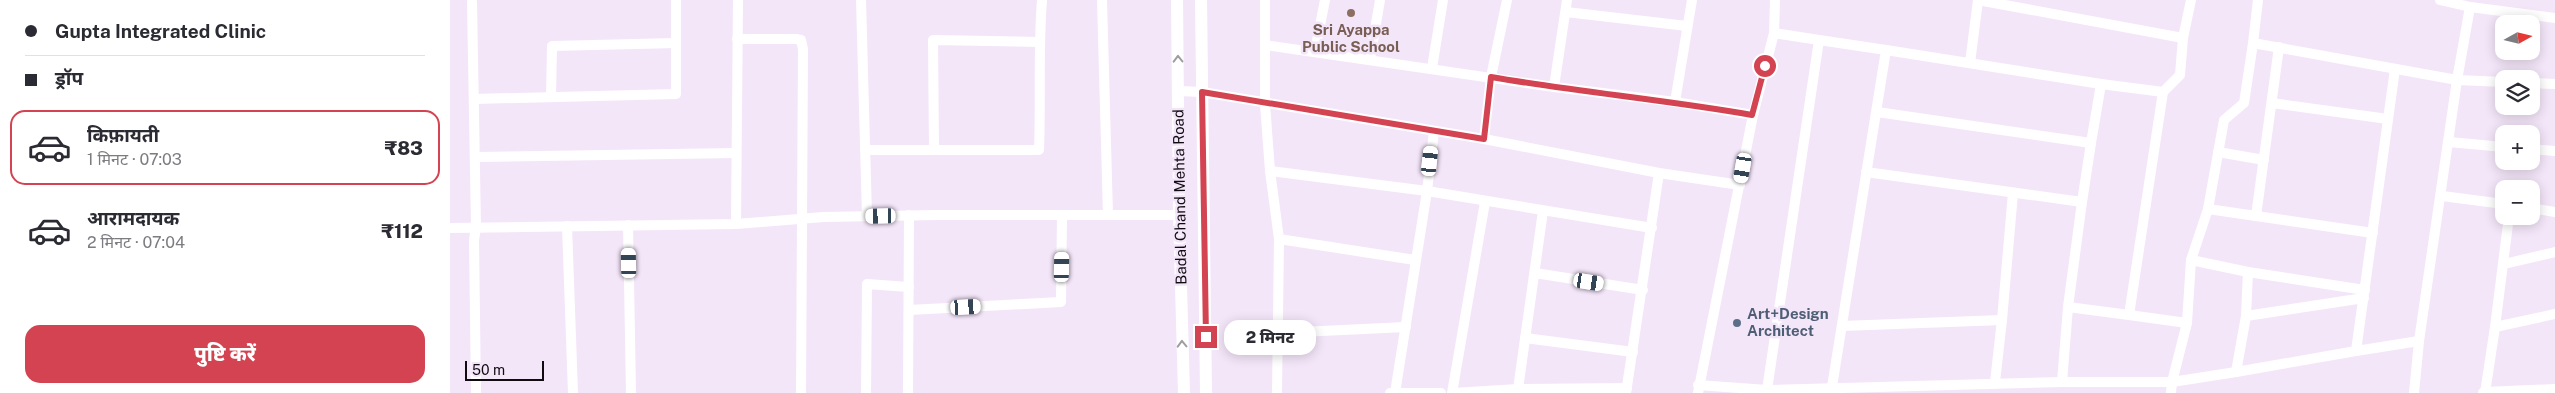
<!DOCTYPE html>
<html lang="hi">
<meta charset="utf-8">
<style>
:root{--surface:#fff;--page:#f2f2f3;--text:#2b2b33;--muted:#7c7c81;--line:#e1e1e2;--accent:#d34351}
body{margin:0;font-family:"Public Sans","Noto Sans Devanagari",sans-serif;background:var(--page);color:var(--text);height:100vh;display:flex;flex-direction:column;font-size:19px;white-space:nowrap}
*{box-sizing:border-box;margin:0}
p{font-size:16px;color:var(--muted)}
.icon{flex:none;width:28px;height:28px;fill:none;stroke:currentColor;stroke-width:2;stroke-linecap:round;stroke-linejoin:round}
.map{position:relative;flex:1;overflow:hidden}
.details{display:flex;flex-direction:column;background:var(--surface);width:450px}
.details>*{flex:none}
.banner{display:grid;align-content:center;height:110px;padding:0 25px;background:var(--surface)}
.needle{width:32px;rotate:82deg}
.tools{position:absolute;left:2045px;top:15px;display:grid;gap:10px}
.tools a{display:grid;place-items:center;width:45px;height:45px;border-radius:10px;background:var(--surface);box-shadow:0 2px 12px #0003;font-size:25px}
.scale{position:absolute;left:15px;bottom:12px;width:79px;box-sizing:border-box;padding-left:5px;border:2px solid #0f0b11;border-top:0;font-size:14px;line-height:18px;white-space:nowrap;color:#0f0b11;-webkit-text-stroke:4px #f4e6f9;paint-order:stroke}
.end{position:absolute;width:22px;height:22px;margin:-11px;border:6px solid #d34351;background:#fff;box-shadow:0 0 0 2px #fff}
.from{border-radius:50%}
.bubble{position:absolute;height:35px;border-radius:15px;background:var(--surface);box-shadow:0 2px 12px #0003;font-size:16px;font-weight:800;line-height:35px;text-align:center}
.car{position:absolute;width:15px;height:30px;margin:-15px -8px;border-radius:6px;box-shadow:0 0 4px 1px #0007;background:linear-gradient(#fff 24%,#345 0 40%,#fff 0 76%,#345 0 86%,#fff 0)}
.banner b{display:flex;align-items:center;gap:18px;height:48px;font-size:19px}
.banner b+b{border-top:1px solid var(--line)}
.banner i{width:12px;height:12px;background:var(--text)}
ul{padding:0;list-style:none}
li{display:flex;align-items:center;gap:15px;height:75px;margin:0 10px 8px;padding:0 15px;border:2px solid transparent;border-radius:15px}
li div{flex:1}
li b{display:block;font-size:19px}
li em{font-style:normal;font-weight:800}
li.active{border-color:var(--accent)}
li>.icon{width:45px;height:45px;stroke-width:1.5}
.primary-button{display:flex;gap:10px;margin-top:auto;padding:10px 25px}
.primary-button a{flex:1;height:58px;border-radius:15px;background:var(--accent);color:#fff;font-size:20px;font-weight:800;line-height:58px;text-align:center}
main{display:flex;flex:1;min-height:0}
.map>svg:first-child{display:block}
</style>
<main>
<section class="details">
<div class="banner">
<b><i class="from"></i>Gupta Integrated Clinic</b>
<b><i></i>ड्रॉप</b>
</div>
<ul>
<li class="active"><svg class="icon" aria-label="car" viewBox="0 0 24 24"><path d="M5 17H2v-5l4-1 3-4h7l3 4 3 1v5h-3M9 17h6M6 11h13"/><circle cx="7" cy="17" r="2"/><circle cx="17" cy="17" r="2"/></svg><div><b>किफ़ायती</b><p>1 मिनट · 07:03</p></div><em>₹83</em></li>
<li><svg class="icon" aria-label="car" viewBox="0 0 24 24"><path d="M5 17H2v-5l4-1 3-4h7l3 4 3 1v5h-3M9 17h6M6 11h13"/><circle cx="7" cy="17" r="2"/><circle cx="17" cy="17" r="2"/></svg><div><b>आरामदायक</b><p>2 मिनट · 07:04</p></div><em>₹112</em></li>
</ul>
<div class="primary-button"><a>पुष्टि करें</a></div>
</section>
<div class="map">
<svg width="2105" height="393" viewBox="0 0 2105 393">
<rect width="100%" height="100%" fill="#f4e6f9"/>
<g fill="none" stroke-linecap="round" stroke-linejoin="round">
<!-- minor -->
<g stroke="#fff" stroke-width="10">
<path d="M 411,0 L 417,216"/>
<path d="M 652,0 L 658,215"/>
<path d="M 815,0 L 815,104 L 820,171 L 829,239 L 827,393"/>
<path d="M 1808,0 L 1803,43 L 2007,80 L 2020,7 L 1990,0"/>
<path d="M 22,2 L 26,227 L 24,240 L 26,393"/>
<path d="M 2020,7 L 2105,18"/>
<path d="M 1116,12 L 1237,26"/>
<path d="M 1733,38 L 1741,0"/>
<path d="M 287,39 L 346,39 L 351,40 L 353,49 L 351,393"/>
<path d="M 1369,40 L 1436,50 L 1381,393"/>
<path d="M 1803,43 L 1794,103 L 1774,120 L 1758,209 L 1806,216"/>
<path d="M 815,45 L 1104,87 L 1225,102 L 1303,115"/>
<path d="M 1829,47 L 1806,216 L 1923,233"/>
<path d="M 865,51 L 875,0"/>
<path d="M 920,59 L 930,0"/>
<path d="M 1520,63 L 1528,0 L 1733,38 L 1730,75 L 1713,92"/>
<path d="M 982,68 L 993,0"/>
<path d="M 2081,83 L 2105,84"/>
<path d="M 1104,87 L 1117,0"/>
<path d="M 729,91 L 752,92 L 1034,139 L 1209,173 L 1290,185"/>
<path d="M 101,97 L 102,46 L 226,43"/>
<path d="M 24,99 L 226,94 L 226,0"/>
<path d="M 1225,102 L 1242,0"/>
<path d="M 1822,103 L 1938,119"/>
<path d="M 1427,112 L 1641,143 L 1651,84 L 1436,50"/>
<path d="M 1034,139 L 1041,77 L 1057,0"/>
<path d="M 1999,142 L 2054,147"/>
<path d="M 2081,149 L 2105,151"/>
<path d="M 415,150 L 589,150 C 591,100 588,50 592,0"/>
<path d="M 484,150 L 483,40 L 589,42"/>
<path d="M 1768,152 L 1814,160"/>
<path d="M 25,157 L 286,153"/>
<path d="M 820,171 L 977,191 L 1202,228"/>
<path d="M 1416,172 L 1632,202 L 1641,143"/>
<path d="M 1992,196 L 2054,204"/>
<path d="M 1632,202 L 1618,307 L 1612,382 L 1722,382 L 1737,323 L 1679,315 L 1713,92 L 1651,84"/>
<path d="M 2081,208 L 2105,212"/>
<path d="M 2059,216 L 2045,327 L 2105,314"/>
<path d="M 286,224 L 288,0"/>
<path d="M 178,225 L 181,393"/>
<path d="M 117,226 L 123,393"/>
<path d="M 0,228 L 286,224 L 373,217 L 488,215 L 729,215"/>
<path d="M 829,239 L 965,260"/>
<path d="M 1741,260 L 1798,272 L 1915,290"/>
<path d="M 2054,264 L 2105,252"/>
<path d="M 1085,273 L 1193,290"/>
<path d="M 1914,298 L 1796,316 L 1786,372 L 1906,351 L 1945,69"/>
<path d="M 1618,307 L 1679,315"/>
<path d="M 459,310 L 611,302 L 612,215"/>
<path d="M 1796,316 L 1798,272"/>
<path d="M 1737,323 L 1741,260 L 1758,209"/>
<path d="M 1392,326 L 1552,320 L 1563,193"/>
<path d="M 829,333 L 956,327"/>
<path d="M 1075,338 L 1183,352"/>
<path d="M 1906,351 L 1969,341"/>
<path d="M 1545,382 L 1552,320"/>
<path d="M 1248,385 L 1317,390 L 1369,40 L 1324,33"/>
<path d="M 1068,389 L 1093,211"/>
<path d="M 1317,390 L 1612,382"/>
<path d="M 416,393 L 417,284 L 459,287"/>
<path d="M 458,393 L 459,215"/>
<path d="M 940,393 L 991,393"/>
<path d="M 945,393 L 977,191 L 984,131"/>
<path d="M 1002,393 L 1035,202"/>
<path d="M 1003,393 L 1068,389 L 1177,388"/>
<path d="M 1176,393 L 1209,173"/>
<path d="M 1248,393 L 1303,115 L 1324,33 L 1325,0"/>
<path d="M 1721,393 L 1722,382 L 1786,372"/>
<path d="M 1964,393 L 1969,341 L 2007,80 L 2054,82"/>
<path d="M 2035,393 L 2045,327"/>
</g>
<!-- tertiary -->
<g stroke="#fff" stroke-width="12">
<path d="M 727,0 L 729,215 L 734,393"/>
<path d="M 751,0 L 756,393"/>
<path d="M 2034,393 L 2105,390"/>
</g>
</g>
<!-- one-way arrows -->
<defs><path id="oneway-chevron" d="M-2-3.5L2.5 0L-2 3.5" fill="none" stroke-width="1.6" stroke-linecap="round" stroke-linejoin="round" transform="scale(1.25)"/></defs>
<g stroke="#9f9da0">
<use href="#oneway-chevron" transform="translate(728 59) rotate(-91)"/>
<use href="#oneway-chevron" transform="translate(732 344) rotate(-92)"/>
</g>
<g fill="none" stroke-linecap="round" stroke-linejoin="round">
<!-- route -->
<path stroke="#d34351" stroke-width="6" d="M 756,337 L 752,92 L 1034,139 L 1041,77 C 1128,92 1216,100 1302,115 L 1315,66"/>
</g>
<!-- markers -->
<circle fill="#8d6e63" stroke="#f4e6f9" stroke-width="2" cx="901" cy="13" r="5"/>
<circle fill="#5c6f8a" stroke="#f4e6f9" stroke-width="2" cx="1287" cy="323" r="5"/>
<g text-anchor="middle" stroke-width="5" stroke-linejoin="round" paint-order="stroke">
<!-- education labels -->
<g font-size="15" font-weight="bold" fill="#785e54" stroke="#f4e6f9">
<text x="901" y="35">Sri Ayappa<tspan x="901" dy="17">Public School</tspan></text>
</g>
<!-- street labels -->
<g font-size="15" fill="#0f0b11" stroke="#f4e6f9">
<text transform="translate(730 197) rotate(-91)" y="5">Badal Chand Mehta Road</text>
</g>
<!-- service labels -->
<g font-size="15" font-weight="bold" fill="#4e5e75" stroke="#f4e6f9" text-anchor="start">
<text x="1297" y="319">Art+Design<tspan x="1297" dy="17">Architect</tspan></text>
</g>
</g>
</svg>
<div class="tools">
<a><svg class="needle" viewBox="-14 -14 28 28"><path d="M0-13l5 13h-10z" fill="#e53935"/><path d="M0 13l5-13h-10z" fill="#7c7c81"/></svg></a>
<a><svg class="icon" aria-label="layers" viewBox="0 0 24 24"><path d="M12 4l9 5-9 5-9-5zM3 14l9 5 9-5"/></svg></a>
<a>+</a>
<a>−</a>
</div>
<div class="scale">50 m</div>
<i class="end from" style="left:1315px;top:66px"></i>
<i class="end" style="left:756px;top:337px"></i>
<div class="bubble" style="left:774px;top:320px;width:92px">2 मिनट</div>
<i class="car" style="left:980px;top:161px;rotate:6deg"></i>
<i class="car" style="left:1293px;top:168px;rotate:190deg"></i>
<i class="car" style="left:431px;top:216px;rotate:269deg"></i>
<i class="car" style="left:179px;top:263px;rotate:359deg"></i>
<i class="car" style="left:612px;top:267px;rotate:1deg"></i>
<i class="car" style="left:1139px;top:282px;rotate:99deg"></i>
<i class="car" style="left:516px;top:307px;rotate:87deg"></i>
</div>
</main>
